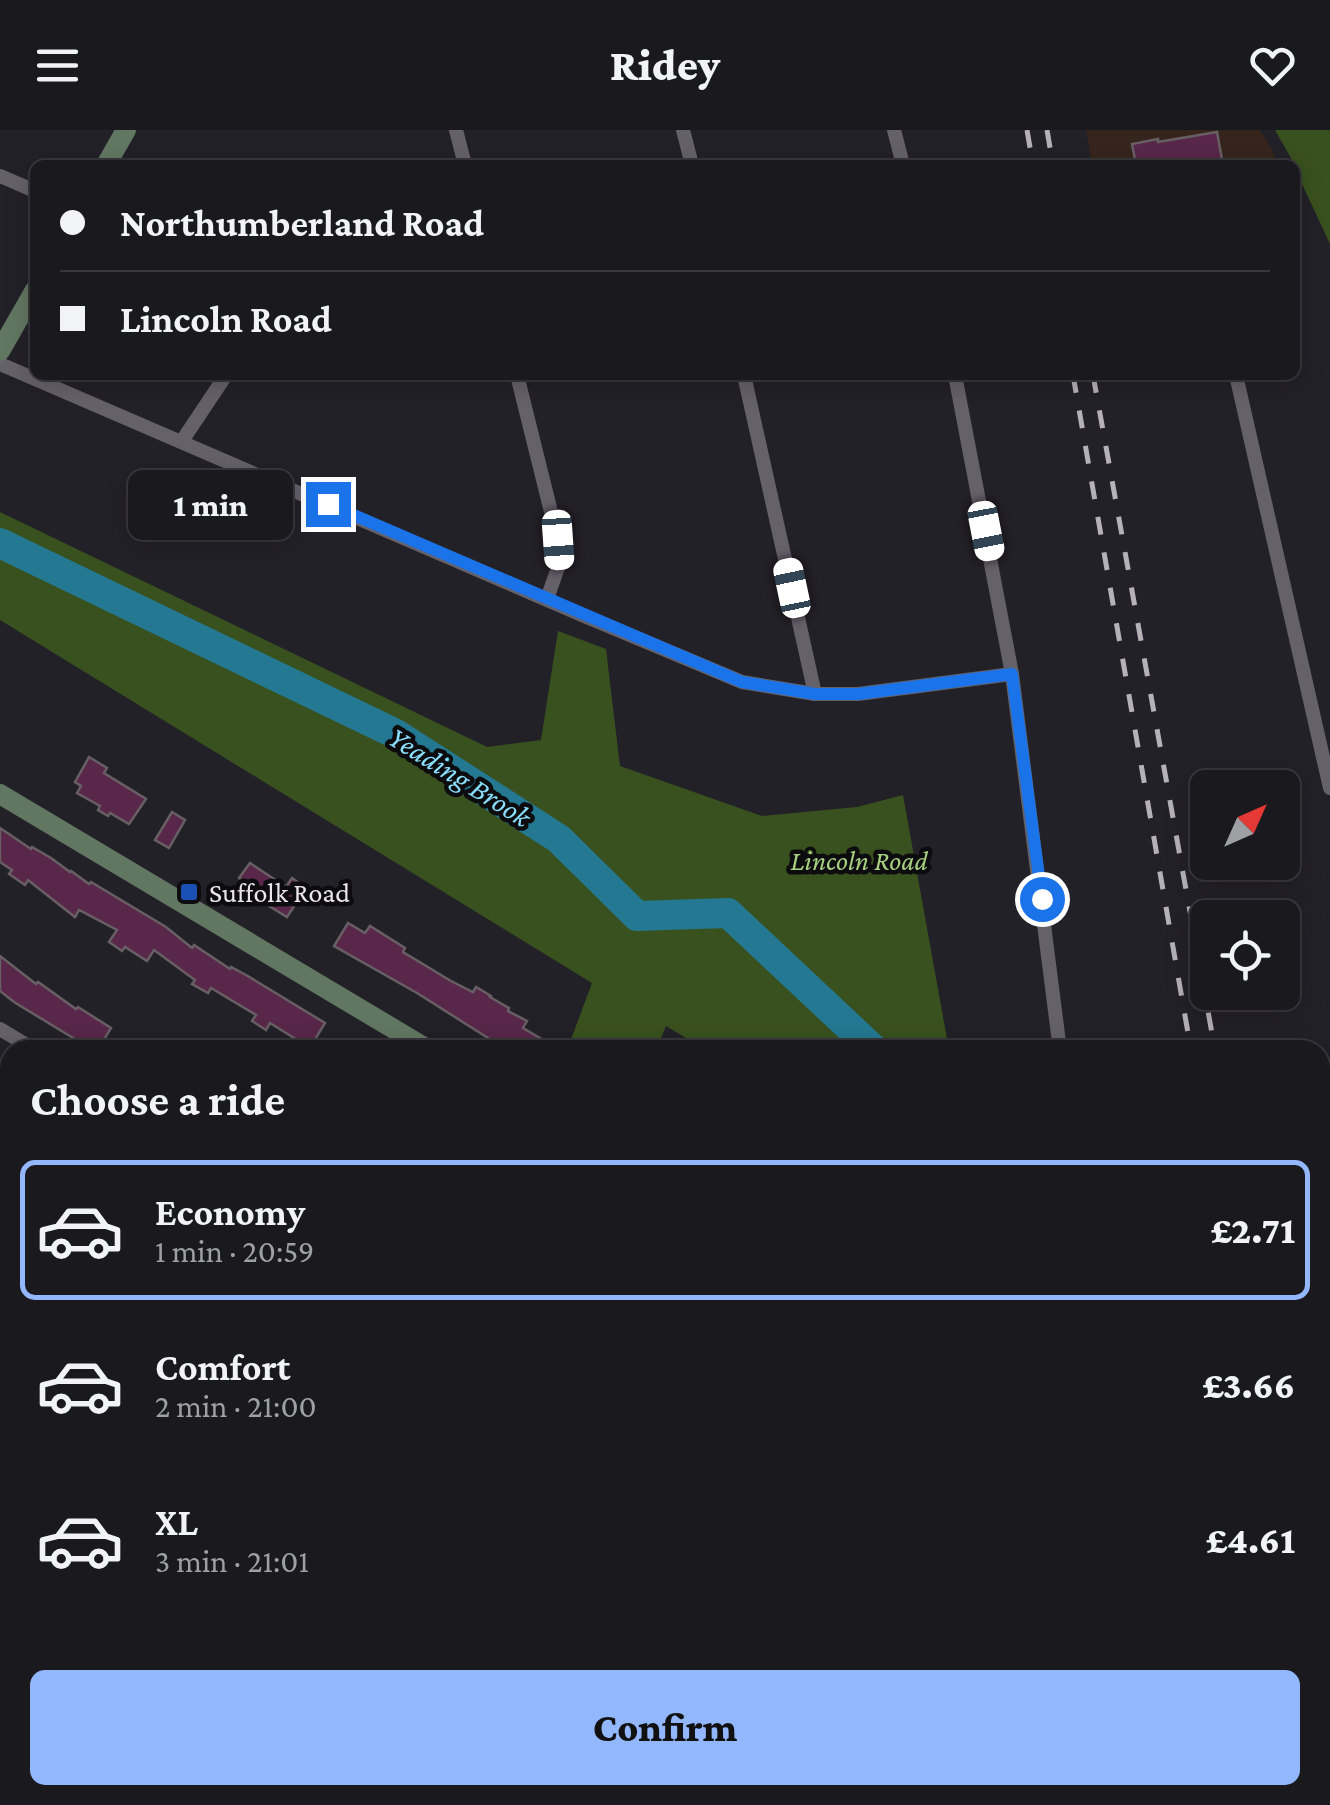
<!DOCTYPE html>
<meta charset="utf-8">
<style>
:root{--surface:#1a191e;--page:#27262b;--text:#f1f3f6;--muted:#9fa0a4;--line:#38383c;--accent:#93b7fd}
body{margin:0;font-family:"Crimson Pro",serif;background:var(--page);color:var(--text);height:100vh;display:flex;flex-direction:column;font-size:38px;white-space:nowrap}
*{box-sizing:border-box;margin:0}
p{font-size:32px;color:var(--muted)}
.icon{flex:none;width:55px;height:55px;fill:none;stroke:currentColor;stroke-width:2;stroke-linecap:round;stroke-linejoin:round}
.map{position:relative;flex:1;overflow:hidden}
.side{position:absolute;left:0px;top:910px;width:1330px;height:765px;display:flex;flex-direction:column;background:var(--surface);border-radius:30px 30px 0 0;box-shadow:0 5px 25px #0003,0 0 0 2px var(--line)}
.side>*{flex:none}
.banner{position:absolute;left:30px;top:30px;width:1270px;height:220px;border-radius:15px;box-shadow:0 5px 25px #0003,0 0 0 2px var(--line);display:grid;align-content:center;height:220px;padding:0 30px;background:var(--surface)}
.needle{width:65px;rotate:45deg}
.buttons{position:absolute;left:1190px;top:640px;display:grid;gap:20px}
.buttons a{display:grid;place-items:center;width:110px;height:110px;border-radius:15px;background:var(--surface);box-shadow:0 5px 25px #0003,0 0 0 2px var(--line);font-size:50px}
.end{position:absolute;width:45px;height:45px;margin:-22px;border:12px solid #1a73e8;background:#fff;box-shadow:0 0 0 5px #fff}
.from{border-radius:50%}
.bubble{position:absolute;height:70px;border-radius:15px;background:var(--surface);box-shadow:0 5px 25px #0003,0 0 0 2px var(--line);font-size:32px;font-weight:800;line-height:70px;text-align:center}
.car{position:absolute;width:30px;height:60px;margin:-30px -15px;border-radius:12px;box-shadow:0 0 8px 2px #0007;background:linear-gradient(#fff 24%,#345 0 40%,#fff 0 76%,#345 0 86%,#fff 0)}
.banner b{display:flex;align-items:center;gap:35px;height:95px;font-size:38px}
.banner b+b{border-top:2px solid var(--line)}
.banner i{width:25px;height:25px;background:var(--text)}
ul{padding:0;list-style:none}
li{display:flex;align-items:center;gap:30px;height:140px;margin:0 20px 15px;padding:0 10px;border:5px solid transparent;border-radius:15px}
li div{flex:1}
li b{display:block;font-size:38px}
li em{font-style:normal;font-weight:800}
li.selected{border-color:var(--accent)}
li>.icon{width:90px;height:90px;stroke-width:1.5}
h2{padding:0 30px;font-size:45px;line-height:120px}
.primary-button{display:flex;gap:20px;margin-top:auto;padding:20px 30px}
.primary-button a{flex:1;height:115px;border-radius:15px;background:var(--accent);color:#111;font-size:40px;font-weight:800;line-height:115px;text-align:center}
header{display:flex;justify-content:space-between;align-items:center;height:130px;padding:0 30px;background:var(--surface);font-size:45px;font-weight:800}
.map>svg:first-child{display:block}
</style>
<header><svg class="icon" aria-label="menu" viewBox="0 0 24 24"><path d="M4 6h16M4 12h16M4 18h16"/></svg>Ridey<svg class="icon" aria-label="heart" viewBox="0 0 24 24"><path d="M12 20l-8-8c-3-5 5-10 8-4 3-6 11-1 8 4z"/></svg></header>
<div class="map">
<svg width="1330" height="1675" viewBox="0 0 1330 1675">
<rect width="100%" height="100%" fill="#232128"/>
<!-- education -->
<path fill="#36251d" d="M 1086,0 L 1259,0 L 1268,12 L 1279,35 L 1092,35 Z"/>
<!-- green -->
<g fill="#39511e">
<path d="M 1275,0 L 1330,0 L 1330,114 L 1295,39 L 1295,35 Z"/>
<path d="M 0,382 L 487,617 L 541,610 L 558,501 L 606,519 L 620,636 L 762,686 L 857,677 L 903,665 L 949,920 L 706,920 L 666,896 L 656,920 L 567,920 L 592,853 L 0,490 Z"/>
</g>
<g fill="none" stroke-linecap="round" stroke-linejoin="round">
<!-- river -->
<g stroke="#247891" stroke-width="30">
<path d="M 0,413 L 396,604 L 559,709 L 637,786 L 728,783 L 874,920"/>
<path d="M 1320,1202 L 1330,1201"/>
</g>
</g>
<!-- building -->
<g fill="#582749" stroke="#685f64" stroke-width="2.5">
<path d="M 1217,2 L 1223,35 L 1136,35 L 1132,14 L 1158,9 L 1158,12 Z"/>
<path d="M 89,627 L 107,638 L 104,643 L 146,669 L 129,694 L 110,683 L 108,686 L 98,680 L 100,676 L 77,663 L 81,656 L 75,652 Z"/>
<path d="M 172,682 L 185,690 L 169,718 L 155,710 Z"/>
<path d="M 0,698 L 31,719 L 32,717 L 51,728 L 70,742 L 71,741 L 89,754 L 91,752 L 166,797 L 192,818 L 194,815 L 230,839 L 231,837 L 246,845 L 325,893 L 310,918 L 270,893 L 266,900 L 252,891 L 256,885 L 211,858 L 208,863 L 192,854 L 195,850 L 154,820 L 147,831 L 125,817 L 122,821 L 109,812 L 117,800 L 79,780 L 75,787 L 28,750 L 25,755 L 9,744 L 12,740 L 0,732 Z"/>
<path d="M 250,733 L 286,757 L 292,748 L 306,758 L 287,787 L 238,757 L 243,751 L 239,748 Z"/>
<path d="M 348,793 L 365,803 L 370,796 L 405,818 L 403,822 L 451,851 L 473,862 L 476,857 L 491,866 L 490,867 L 509,878 L 508,881 L 527,891 L 523,898 L 545,911 L 539,920 L 507,920 L 417,863 L 334,816 Z"/>
<path d="M 0,826 L 36,854 L 38,852 L 76,879 L 78,877 L 111,898 L 98,920 L 93,920 L 83,914 L 14,872 L 0,861 Z"/>
</g>
<g fill="none" stroke-linecap="round" stroke-linejoin="round">
<!-- street -->
<g stroke="#64616a" stroke-width="14">
<path d="M 456,0 L 465,35"/>
<path d="M 683,0 L 692,35"/>
<path d="M 894,0 L 903,35"/>
<path d="M 0,46 L 35,61"/>
<path d="M 0,234 L 582,485 L 742,552 L 815,564 L 858,564 L 1012,544"/>
<path d="M 517,245 L 558,410 L 560,432 L 547,469"/>
<path d="M 744,245 L 815,564"/>
<path d="M 955,245 L 1012,544 L 1060,920"/>
<path d="M 1236,245 L 1330,658"/>
<path d="M 182,311 L 226,245"/>
<path d="M 0,899 L 35,920"/>
<path d="M 0,1139 L 10,1145"/>
<path d="M 0,1381 L 10,1387"/>
<path d="M 0,1625 L 10,1631"/>
<path d="M 62,1665 L 78,1675"/>
<path d="M 582,1665 L 596,1675"/>
<path d="M 788,1665 L 791,1675"/>
<path d="M 999,1665 L 1002,1675"/>
<path d="M 1207,1665 L 1210,1675"/>
</g>
<!-- secondary -->
<g stroke="#627762" stroke-width="20">
<path d="M 106,35 L 126,0"/>
<path d="M 0,221 L 35,160"/>
<path d="M 0,664 L 429,920"/>
<path d="M 500,1675 L 502,1665"/>
</g>
<!-- rail -->
<g stroke="#b4b2b7" stroke-width="5" stroke-dasharray="18 18" stroke-linecap="butt">
<path d="M 1027,0 L 1033,35"/>
<path d="M 1047,0 L 1053,35"/>
<path d="M 1073,245 L 1191,920"/>
<path d="M 1093,245 L 1215,920"/>
<path d="M 1320,1423 L 1330,1466"/>
<path d="M 1320,1456 L 1330,1500"/>
<path d="M 1320,1586 L 1330,1623"/>
<path d="M 1320,1616 L 1330,1658"/>
</g>
</g>
<g fill="none" stroke-linecap="round" stroke-linejoin="round">
<!-- route -->
<path stroke="#1a73e8" stroke-width="12" d="M 328,374 L 742,552 L 815,564 L 858,564 L 1012,544 L 1042,769"/>
</g>
<!-- markers -->
<rect fill="#1a4fb4" stroke="#0c0b0e" stroke-width="4" x="179" y="752" width="20" height="20" rx="5"/>
<g text-anchor="middle" stroke-width="9" stroke-linejoin="round" paint-order="stroke">
<!-- park labels -->
<g font-size="28" font-style="italic" fill="#a7d180" stroke="#0c0b0e">
<text x="859" y="740">Lincoln Road</text>
</g>
<!-- poi labels -->
<g font-size="28" fill="#e8e6eb" stroke="#0c0b0e" text-anchor="start">
<text x="209" y="772">Suffolk Road</text>
</g>
<!-- water labels -->
<g font-size="30" font-style="italic" fill="#88defc" stroke="#0c0b0e">
<text transform="translate(460 647) rotate(32)" y="10">Yeading Brook</text>
</g>
</g>
</svg>
<div class="buttons">
<a><svg class="needle" viewBox="-14 -14 28 28"><path d="M0-13l5 13h-10z" fill="#e53935"/><path d="M0 13l5-13h-10z" fill="#9fa0a4"/></svg></a>
<a><svg class="icon" aria-label="locate" viewBox="0 0 24 24"><circle cx="12" cy="12" r="6"/><path d="M12 2v4M12 18v4M2 12h4M18 12h4"/></svg></a>
</div>
<i class="end from" style="left:1042px;top:769px"></i>
<i class="end" style="left:328px;top:374px"></i>
<div class="bubble" style="left:128px;top:340px;width:165px">1 min</div>
<i class="car" style="left:986px;top:401px;rotate:169deg"></i>
<i class="car" style="left:558px;top:410px;rotate:176deg"></i>
<i class="car" style="left:792px;top:458px;rotate:348deg"></i>
<div class="banner">
<b><i class="from"></i>Northumberland Road</b>
<b><i></i>Lincoln Road</b>
</div>
<section class="side">
<h2>Choose a ride</h2>
<ul>
<li class="selected"><svg class="icon" aria-label="car" viewBox="0 0 24 24"><path d="M5 17H2v-5l4-1 3-4h7l3 4 3 1v5h-3M9 17h6M6 11h13"/><circle cx="7" cy="17" r="2"/><circle cx="17" cy="17" r="2"/></svg><div><b>Economy</b><p>1 min · 20:59</p></div><em>£2.71</em></li>
<li><svg class="icon" aria-label="car" viewBox="0 0 24 24"><path d="M5 17H2v-5l4-1 3-4h7l3 4 3 1v5h-3M9 17h6M6 11h13"/><circle cx="7" cy="17" r="2"/><circle cx="17" cy="17" r="2"/></svg><div><b>Comfort</b><p>2 min · 21:00</p></div><em>£3.66</em></li>
<li><svg class="icon" aria-label="car" viewBox="0 0 24 24"><path d="M5 17H2v-5l4-1 3-4h7l3 4 3 1v5h-3M9 17h6M6 11h13"/><circle cx="7" cy="17" r="2"/><circle cx="17" cy="17" r="2"/></svg><div><b>XL</b><p>3 min · 21:01</p></div><em>£4.61</em></li>
</ul>
<div class="primary-button"><a>Confirm</a></div>
</section>
</div>
